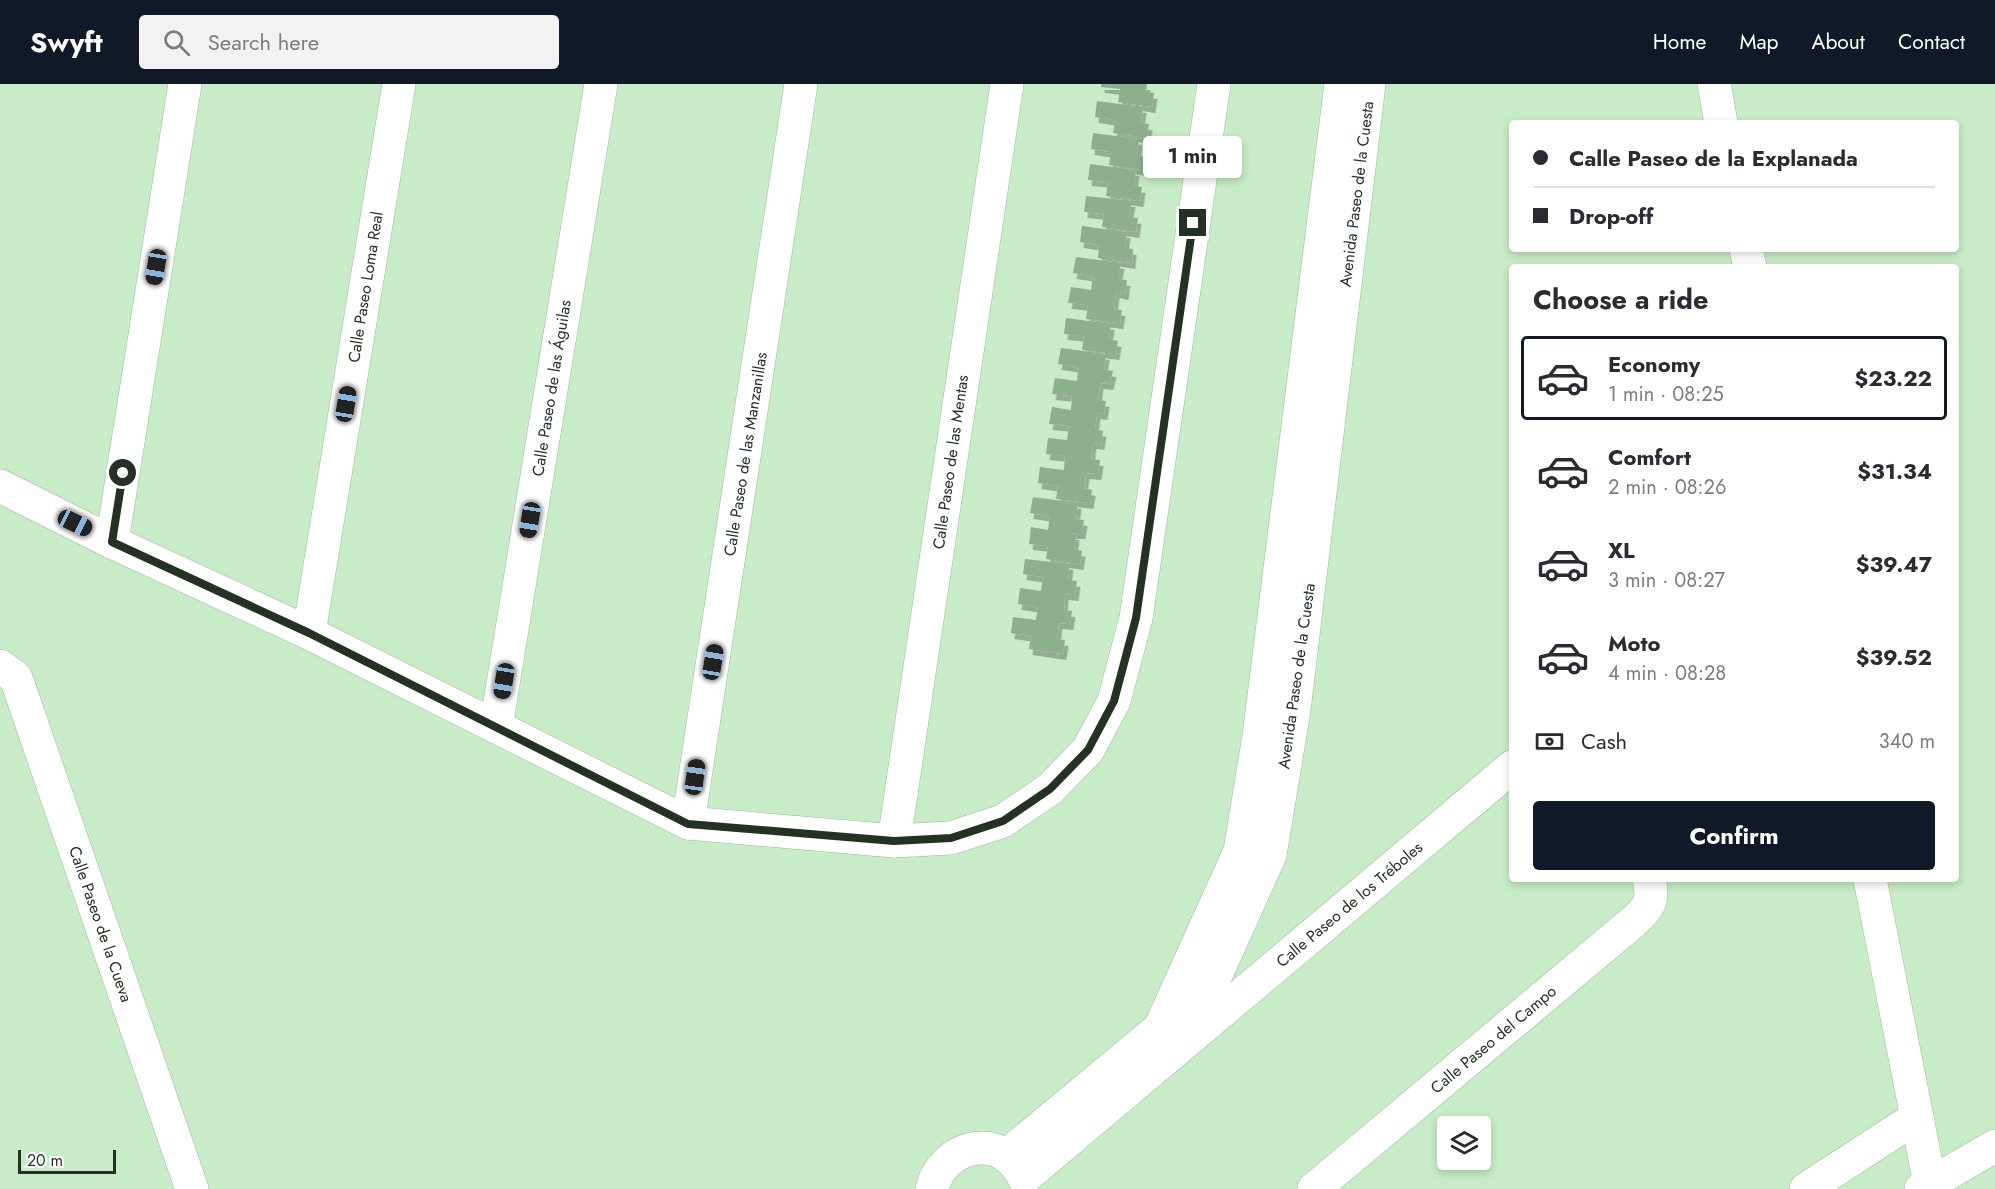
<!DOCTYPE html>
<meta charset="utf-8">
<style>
:root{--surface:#fff;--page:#f2f2f3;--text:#2b2b33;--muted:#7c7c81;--line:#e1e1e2;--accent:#111827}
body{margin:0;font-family:Jost,sans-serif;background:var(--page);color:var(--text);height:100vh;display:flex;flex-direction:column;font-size:22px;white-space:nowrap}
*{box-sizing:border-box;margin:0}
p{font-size:20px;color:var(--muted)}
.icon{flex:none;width:33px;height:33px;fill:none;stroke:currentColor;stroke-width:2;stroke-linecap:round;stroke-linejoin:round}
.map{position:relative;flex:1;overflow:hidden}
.sheet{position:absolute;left:1509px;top:180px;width:450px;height:618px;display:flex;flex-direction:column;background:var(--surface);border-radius:6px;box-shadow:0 3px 9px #0003}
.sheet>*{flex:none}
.hud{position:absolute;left:1509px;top:36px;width:450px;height:132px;border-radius:6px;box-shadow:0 3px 9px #0003;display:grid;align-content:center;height:132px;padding:0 24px;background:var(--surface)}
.controls{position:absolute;left:1437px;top:1032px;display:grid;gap:12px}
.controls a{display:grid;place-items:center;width:54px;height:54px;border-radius:6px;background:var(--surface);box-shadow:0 3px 9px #0003;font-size:30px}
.scale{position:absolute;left:18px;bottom:15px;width:98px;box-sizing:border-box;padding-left:6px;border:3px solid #243224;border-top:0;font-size:16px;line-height:21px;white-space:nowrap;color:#243224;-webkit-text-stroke:4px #fff;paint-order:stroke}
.end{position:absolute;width:27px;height:27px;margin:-14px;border:8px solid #243224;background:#fff;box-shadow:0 0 0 3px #fff}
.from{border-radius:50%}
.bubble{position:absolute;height:42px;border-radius:6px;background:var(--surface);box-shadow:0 3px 9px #0003;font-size:20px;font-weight:700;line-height:42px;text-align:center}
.car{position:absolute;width:18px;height:36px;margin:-18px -9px;border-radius:8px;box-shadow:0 0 4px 2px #0007;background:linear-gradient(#222 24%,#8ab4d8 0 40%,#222 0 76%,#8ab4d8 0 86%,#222 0)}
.hud b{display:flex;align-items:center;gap:21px;height:57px;font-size:22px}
.hud b+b{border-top:2px solid var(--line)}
.hud i{width:15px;height:15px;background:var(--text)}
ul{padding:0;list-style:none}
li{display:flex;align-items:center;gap:18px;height:84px;margin:0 12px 9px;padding:0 12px;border:3px solid transparent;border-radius:6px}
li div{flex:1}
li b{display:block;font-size:22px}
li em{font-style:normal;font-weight:700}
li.on{border-color:var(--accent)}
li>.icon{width:54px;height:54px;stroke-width:1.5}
h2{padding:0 24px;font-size:27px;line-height:72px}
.pay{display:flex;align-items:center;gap:15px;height:66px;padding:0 24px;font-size:22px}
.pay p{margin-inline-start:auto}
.primary-button{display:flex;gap:12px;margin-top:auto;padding:12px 24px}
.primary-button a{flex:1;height:69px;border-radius:6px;background:var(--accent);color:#fff;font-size:24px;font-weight:700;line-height:69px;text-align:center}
header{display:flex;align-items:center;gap:36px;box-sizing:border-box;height:84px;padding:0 30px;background:var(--accent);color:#fff}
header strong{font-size:28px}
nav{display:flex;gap:33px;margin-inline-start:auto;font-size:21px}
.search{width:420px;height:54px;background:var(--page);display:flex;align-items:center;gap:15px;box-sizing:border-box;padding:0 21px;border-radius:6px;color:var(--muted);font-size:22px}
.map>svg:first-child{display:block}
</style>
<header>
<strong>Swyft</strong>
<div class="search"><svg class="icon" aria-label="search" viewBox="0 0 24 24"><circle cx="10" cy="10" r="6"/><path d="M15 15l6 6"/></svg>Search here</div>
<nav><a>Home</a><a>Map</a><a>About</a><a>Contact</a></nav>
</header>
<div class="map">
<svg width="1995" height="1105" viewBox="0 0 1995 1105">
<defs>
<filter id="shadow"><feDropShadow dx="3.5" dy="6" stdDeviation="0" flood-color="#0004"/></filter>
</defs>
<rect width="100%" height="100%" fill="#c8ecc7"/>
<!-- building -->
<g fill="#8eaf8c" filter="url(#shadow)">
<path d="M 1101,0 L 1147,0 L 1146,8 L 1154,9 L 1152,23 L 1118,18 L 1120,5 L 1101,3 Z"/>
<path d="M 1097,17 L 1143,23 L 1141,39 L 1149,40 L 1147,54 L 1113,49 L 1115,36 L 1095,33 Z"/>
<path d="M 1093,49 L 1139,55 L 1137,71 L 1145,73 L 1143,86 L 1109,81 L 1111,68 L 1091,65 Z"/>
<path d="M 1090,80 L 1136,86 L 1134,102 L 1142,103 L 1140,117 L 1106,112 L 1108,98 L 1088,96 Z"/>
<path d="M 1086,112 L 1132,117 L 1129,133 L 1138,134 L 1136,148 L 1102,143 L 1104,130 L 1084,128 Z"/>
<path d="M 1082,142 L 1127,148 L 1125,164 L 1133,165 L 1132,179 L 1098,174 L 1099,161 L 1080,158 Z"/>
<path d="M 1076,173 L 1121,179 L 1118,195 L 1127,196 L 1125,210 L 1116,208 L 1114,225 L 1122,226 L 1120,239 L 1086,235 L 1088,221 L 1068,219 L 1071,203 L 1091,206 L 1093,192 L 1073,189 Z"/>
<path d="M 1066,234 L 1111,240 L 1109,255 L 1118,257 L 1116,270 L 1082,266 L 1084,252 L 1064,250 Z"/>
<path d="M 1061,264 L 1106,270 L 1104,286 L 1113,287 L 1110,300 L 1100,299 L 1098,316 L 1106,317 L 1104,330 L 1097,329 L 1095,345 L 1103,347 L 1101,360 L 1093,359 L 1091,375 L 1100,376 L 1098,390 L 1086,389 L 1084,404 L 1092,406 L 1090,419 L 1056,415 L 1058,402 L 1038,399 L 1040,383 L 1064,386 L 1065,372 L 1046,370 L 1048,354 L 1067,356 L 1069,342 L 1049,340 L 1052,323 L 1071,326 L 1072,312 L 1052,310 L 1055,294 L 1077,297 L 1078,283 L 1058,280 Z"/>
<path d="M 1033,413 L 1078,419 L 1076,435 L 1084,436 L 1082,449 L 1068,449 L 1076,450 L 1074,465 L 1082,467 L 1080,480 L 1046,475 L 1048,462 L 1029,460 L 1031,443 L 1048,446 L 1050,432 L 1030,429 Z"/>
<path d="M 1025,475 L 1070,480 L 1068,496 L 1077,497 L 1075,511 L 1065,510 L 1064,526 L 1072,527 L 1070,540 L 1059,539 L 1057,555 L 1065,556 L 1063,570 L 1029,565 L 1031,552 L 1011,549 L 1013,533 L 1036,536 L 1038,523 L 1018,520 L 1020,504 L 1041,507 L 1043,493 L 1023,490 Z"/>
</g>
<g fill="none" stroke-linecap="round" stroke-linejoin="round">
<defs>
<g id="minor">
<path d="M 1714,0 L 1721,39"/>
<path d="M 1746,165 L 1750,183"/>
<path d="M 0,402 L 112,458 L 309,549 L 688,739 L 894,757 L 951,754 L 1003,737 L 1050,705 L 1088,666 L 1114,617 L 1136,534 L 1214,0"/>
<path d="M 112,458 L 185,0"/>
<path d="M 309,549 L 399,0"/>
<path d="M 0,582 L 16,594 L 192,1105"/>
<path d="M 496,643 L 601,0"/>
<path d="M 688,739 L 801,0"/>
<path d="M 894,757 L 1007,0"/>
<path d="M 1870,795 L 1930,1100"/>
<path d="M 1186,957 L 1270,771 L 1294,626 L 1369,0"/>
<path d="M 1006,1072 L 1160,944 L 1240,767 L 1259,652 L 1341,0"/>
<path d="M 1024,1094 L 1512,683"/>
<path d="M 932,1105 C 942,1063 996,1047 1020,1087"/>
<path d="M 1314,1105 L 1633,838 C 1650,823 1654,817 1649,795"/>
<path d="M 1806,1105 L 1917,1033"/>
</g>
<path id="major" d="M 1921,1105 L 1995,1062"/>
</defs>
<!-- minor casing -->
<use href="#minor" stroke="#99bb98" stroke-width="34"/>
<!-- major casing -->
<use href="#major" stroke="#99bb98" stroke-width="34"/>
<!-- minor -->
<use href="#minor" stroke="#fff" stroke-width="33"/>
<!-- major -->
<use href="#major" stroke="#fff" stroke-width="33"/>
</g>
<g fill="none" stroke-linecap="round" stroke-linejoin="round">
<!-- route -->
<path stroke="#243224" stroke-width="8" d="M 123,389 L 112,458 L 309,549 L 688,740 L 894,757 L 951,754 L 1003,737 L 1050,705 L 1088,666 L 1114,617 L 1136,534 L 1193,139"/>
</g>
<g text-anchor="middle" stroke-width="4.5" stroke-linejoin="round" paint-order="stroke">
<!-- street labels -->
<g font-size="16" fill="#243224" stroke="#fff">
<text transform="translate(1356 110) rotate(-83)" y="6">Avenida Paseo de la Cuesta</text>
<text transform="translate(365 203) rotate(-81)" y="6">Calle Paseo Loma Real</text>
<text transform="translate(551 304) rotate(-81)" y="6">Calle Paseo de las Águilas</text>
<text transform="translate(745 370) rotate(-81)" y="6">Calle Paseo de las Manzanillas</text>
<text transform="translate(950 378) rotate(-82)" y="6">Calle Paseo de las Mentas</text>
<text transform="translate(1296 592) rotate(-82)" y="6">Avenida Paseo de la Cuesta</text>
<text transform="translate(1349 820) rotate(-40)" y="6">Calle Paseo de los Tréboles</text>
<text transform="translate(101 840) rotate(71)" y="6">Calle Paseo de la Cueva</text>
<text transform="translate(1493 955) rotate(-40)" y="6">Calle Paseo del Campo</text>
</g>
</g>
</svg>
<div class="controls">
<a><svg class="icon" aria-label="layers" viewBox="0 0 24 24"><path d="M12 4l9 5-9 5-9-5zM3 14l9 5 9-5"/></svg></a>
</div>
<div class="scale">20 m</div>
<i class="end from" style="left:123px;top:389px"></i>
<i class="end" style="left:1193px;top:139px"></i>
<div class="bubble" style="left:1143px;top:52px;width:99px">1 min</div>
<i class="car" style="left:156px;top:183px;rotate:189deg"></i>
<i class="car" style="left:346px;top:320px;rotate:9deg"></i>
<i class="car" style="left:530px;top:436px;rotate:189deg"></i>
<i class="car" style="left:75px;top:439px;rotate:116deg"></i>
<i class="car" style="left:713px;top:578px;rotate:9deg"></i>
<i class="car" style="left:504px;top:597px;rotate:189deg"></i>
<i class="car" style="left:695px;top:693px;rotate:8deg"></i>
<div class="hud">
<b><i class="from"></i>Calle Paseo de la Explanada</b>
<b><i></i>Drop-off</b>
</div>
<section class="sheet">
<h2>Choose a ride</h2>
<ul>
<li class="on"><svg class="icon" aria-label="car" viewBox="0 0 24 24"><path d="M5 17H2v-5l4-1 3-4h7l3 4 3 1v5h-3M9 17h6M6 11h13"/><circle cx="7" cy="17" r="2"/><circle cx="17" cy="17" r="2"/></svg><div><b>Economy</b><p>1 min · 08:25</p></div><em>$23.22</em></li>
<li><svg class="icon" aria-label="car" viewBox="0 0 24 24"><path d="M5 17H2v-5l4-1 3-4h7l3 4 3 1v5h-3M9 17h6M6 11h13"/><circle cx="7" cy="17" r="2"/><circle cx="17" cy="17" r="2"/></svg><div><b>Comfort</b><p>2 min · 08:26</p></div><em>$31.34</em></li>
<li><svg class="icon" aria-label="car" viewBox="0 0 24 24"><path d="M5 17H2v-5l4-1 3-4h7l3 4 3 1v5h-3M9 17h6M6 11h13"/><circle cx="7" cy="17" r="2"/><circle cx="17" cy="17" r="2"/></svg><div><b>XL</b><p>3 min · 08:27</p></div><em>$39.47</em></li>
<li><svg class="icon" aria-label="car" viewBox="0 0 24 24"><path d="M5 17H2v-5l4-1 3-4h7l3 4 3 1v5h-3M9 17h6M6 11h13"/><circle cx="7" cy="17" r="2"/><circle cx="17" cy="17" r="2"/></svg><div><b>Moto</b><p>4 min · 08:28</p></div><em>$39.52</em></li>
</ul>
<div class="pay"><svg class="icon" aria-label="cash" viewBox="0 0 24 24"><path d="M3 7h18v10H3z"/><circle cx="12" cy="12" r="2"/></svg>Cash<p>340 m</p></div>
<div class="primary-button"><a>Confirm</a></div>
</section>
</div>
